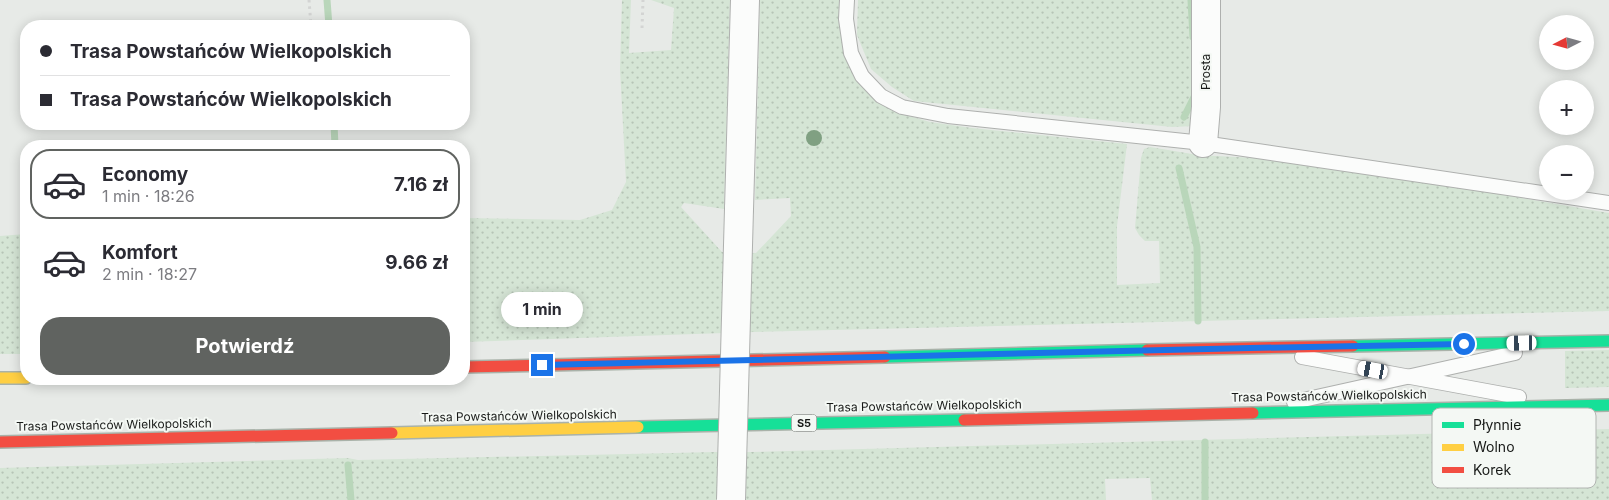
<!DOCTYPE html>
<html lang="pl">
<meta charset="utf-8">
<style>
:root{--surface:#fff;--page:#f2f2f3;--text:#2b2b33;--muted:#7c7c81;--line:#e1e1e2;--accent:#606360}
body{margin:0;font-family:Inter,sans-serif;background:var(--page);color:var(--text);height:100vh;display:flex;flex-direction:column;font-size:19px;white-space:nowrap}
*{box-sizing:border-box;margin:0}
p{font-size:16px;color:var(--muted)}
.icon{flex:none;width:28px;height:28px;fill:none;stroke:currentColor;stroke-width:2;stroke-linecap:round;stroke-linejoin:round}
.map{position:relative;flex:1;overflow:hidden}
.side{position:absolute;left:20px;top:140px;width:450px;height:245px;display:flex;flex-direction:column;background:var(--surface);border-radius:20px;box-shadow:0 2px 12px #0003}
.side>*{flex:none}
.banner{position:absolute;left:20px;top:20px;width:450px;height:110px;border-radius:20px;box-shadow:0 2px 12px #0003;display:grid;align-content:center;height:110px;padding:0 20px;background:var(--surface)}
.needle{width:32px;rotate:264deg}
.fabs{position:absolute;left:1539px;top:15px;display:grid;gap:10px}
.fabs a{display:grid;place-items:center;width:55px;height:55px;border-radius:50%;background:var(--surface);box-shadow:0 2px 12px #0003;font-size:25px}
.end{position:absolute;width:22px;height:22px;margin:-11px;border:6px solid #1a73e8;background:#fff;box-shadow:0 0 0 2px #fff}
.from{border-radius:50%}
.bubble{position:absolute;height:35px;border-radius:18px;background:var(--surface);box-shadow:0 2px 12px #0003;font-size:16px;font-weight:700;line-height:35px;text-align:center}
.car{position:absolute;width:15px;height:30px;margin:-15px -8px;border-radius:6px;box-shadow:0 0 4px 1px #0007;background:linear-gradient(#fff 24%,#345 0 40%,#fff 0 76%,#345 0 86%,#fff 0)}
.banner b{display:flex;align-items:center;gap:18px;height:48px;font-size:19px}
.banner b+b{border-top:1px solid var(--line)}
.banner i{width:12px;height:12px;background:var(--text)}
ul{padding:9px 0 0;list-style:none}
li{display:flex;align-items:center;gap:15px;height:70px;margin:0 10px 8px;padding:0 10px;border:2px solid transparent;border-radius:20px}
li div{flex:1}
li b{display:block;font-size:19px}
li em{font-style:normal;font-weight:700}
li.active{border-color:var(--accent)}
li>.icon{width:45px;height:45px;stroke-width:1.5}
.action{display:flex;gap:10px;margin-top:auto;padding:10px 20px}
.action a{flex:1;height:58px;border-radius:20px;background:var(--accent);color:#fff;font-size:20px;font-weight:700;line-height:58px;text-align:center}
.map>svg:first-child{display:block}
</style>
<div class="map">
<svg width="1609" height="500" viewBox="0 0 1609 500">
<defs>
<pattern id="grass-dots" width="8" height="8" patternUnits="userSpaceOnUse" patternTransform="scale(1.25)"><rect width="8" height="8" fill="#d5e5d5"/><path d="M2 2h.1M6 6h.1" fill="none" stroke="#b6c4b6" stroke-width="1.8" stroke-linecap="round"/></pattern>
</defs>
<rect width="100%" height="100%" fill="#e7eae7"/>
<!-- grass -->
<g fill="url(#grass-dots)">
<path d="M 622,0 L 631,0 L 629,53 L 671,50 L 674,8 L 651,0 L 730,0 L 724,209 L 684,203 L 681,207 L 722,252 L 756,253 L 791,216 L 790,198 L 755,200 L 760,0 L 842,0 L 841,27 L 875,100 L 896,112 L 930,122 L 972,128 L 1127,144 L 1117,226 L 1117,285 L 1160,283 L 1159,241 L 1145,241 L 1139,235 L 1135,228 L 1141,158 L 1144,149 L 1150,147 L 1198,155 L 1255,158 L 1481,191 L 1609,213 L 1609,311 L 753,332 L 464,342 L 464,218 L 580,220 L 612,210 L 626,182 L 620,69 Z"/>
<path d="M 858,0 L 1198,0 L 1195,126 L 1172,127 L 914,101 L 892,87 L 871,69 L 857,35 Z"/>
<path d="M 26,234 L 26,354 L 0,354 L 0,236 Z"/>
<path d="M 1609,350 L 1609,387 L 1565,388 L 1565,351 Z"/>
<path d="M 1609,429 L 1609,500 L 1152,500 L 1150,478 L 1105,479 L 1106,500 L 0,500 L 0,468 L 348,458 L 358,460 L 716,452 L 750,452 Z"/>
</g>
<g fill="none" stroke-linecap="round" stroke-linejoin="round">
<!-- stream -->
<g stroke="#b9d6ba" stroke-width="7">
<path d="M 327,0 L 329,26"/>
<path d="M 1191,0 L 1193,37"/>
<path d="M 1184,117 L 1195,95"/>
<path d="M 334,124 L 335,146"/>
<path d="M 1179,168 L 1197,247 L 1198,321"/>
<path d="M 1205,442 L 1205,500"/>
<path d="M 348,465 L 351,500"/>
</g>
<defs>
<g id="lane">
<path d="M 847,0 L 846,19 L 851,53 L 862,76 L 881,96 L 902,107 L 948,116 L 1203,143 L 1609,203"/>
<path d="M 1302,357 L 1519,397"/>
<path d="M 1294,402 L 1515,353"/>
</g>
<g id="street">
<path d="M 1203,143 L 1206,107 L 1206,0"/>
<path d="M 739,209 L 745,0"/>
</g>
<g id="fast">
<path d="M 1353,346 L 1609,341"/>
<path d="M 885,357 L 1147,350"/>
<path d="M 1253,413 L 1609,405"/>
<path d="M 638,427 L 964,420"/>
</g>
<g id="slow">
<path d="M 0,378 L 26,378"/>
<path d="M 392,433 L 638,427"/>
</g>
<g id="jam">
<path d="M 1147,350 L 1353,346"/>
<path d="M 464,367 L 885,357"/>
<path d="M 964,420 L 1253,413"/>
<path d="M 0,442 L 392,433"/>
</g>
</defs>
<!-- lane casing -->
<use href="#lane" stroke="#aeb0ae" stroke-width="16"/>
<!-- street casing -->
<use href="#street" stroke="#aeb0ae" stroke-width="30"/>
<!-- fast casing -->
<use href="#fast" stroke="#a9b2a9" stroke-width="14"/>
<!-- slow casing -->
<use href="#slow" stroke="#a9b2a9" stroke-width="14"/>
<!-- jam casing -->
<use href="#jam" stroke="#a9b2a9" stroke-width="14"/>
<!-- path -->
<g stroke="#d3d4d3" stroke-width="3" stroke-dasharray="2.5 4" stroke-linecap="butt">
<path d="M 309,0 L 311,26"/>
<path d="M 642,28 L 643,0"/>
</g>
<!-- lane -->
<use href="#lane" stroke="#fbfcfb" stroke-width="14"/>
<!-- street -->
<use href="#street" stroke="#fbfcfb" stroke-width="28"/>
<!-- fast -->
<use href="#fast" stroke="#16e098" stroke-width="11"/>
<!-- slow -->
<use href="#slow" stroke="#ffcf43" stroke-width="11"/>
<!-- jam -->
<use href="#jam" stroke="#f24e42" stroke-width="11"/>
<defs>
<path id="street-bridge" d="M 731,500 L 739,209"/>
</defs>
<!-- street-bridge casing -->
<use href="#street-bridge" stroke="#aeb0ae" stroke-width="30" stroke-linecap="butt"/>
<!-- street-bridge -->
<use href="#street-bridge" stroke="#fbfcfb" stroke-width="28"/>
</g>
<!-- trees -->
<circle fill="#80a082" cx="814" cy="138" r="8"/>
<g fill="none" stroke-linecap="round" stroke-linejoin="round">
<!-- route -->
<path stroke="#1a73e8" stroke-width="6" d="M 542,365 L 1250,348 L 1464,344"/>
</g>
<g text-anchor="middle" stroke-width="4" stroke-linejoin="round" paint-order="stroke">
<!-- shield labels -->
<rect fill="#f4f8f4" stroke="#5a5d5a" stroke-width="1" x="791.5" y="414.5" width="25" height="17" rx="4"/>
<g font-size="11" font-weight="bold" fill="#181a18">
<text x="804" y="427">S5</text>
</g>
<!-- street labels -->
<g font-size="12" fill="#181a18" stroke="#f4f8f4">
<text transform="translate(1206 72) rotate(-90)" y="4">Prosta</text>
<text transform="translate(1329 396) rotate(-1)" y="4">Trasa Powstańców Wielkopolskich</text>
<text transform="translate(924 406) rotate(-1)" y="4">Trasa Powstańców Wielkopolskich</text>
<text transform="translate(519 416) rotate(-1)" y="4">Trasa Powstańców Wielkopolskich</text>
<text transform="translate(114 425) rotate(-1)" y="4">Trasa Powstańców Wielkopolskich</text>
</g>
</g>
<!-- legend -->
<rect x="1432" y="408" width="164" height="80" rx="8" fill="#f4f8f4" stroke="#b2b5b2" stroke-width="1"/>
<rect x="1442" y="422" width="22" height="6" fill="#16e098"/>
<rect x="1442" y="444" width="22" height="7" fill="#ffcf43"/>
<rect x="1442" y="467" width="22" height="6" fill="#f24e42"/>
<g font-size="14" fill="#181a18">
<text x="1473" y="430">Płynnie</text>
<text x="1473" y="452">Wolno</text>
<text x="1473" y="475">Korek</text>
</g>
</svg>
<div class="fabs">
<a><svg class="needle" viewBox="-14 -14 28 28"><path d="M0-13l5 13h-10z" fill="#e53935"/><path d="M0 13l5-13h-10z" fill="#7c7c81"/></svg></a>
<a>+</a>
<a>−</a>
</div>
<i class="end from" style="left:1464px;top:344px"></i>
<i class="end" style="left:542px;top:365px"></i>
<div class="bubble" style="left:501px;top:292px;width:82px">1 min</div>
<i class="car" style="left:1522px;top:343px;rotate:269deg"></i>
<i class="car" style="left:1373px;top:370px;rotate:280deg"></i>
<div class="banner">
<b><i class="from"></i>Trasa Powstańców Wielkopolskich</b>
<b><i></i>Trasa Powstańców Wielkopolskich</b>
</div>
<section class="side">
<ul>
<li class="active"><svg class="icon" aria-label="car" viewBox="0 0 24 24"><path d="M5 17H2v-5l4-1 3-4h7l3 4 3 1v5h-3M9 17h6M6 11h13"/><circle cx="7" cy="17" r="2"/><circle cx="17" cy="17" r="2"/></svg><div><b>Economy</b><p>1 min · 18:26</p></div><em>7.16 zł</em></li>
<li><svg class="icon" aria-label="car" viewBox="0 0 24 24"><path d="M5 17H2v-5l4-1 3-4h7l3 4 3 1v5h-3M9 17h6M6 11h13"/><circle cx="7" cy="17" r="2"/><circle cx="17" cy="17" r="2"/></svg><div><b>Komfort</b><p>2 min · 18:27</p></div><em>9.66 zł</em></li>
</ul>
<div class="action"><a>Potwierdź</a></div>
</section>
</div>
